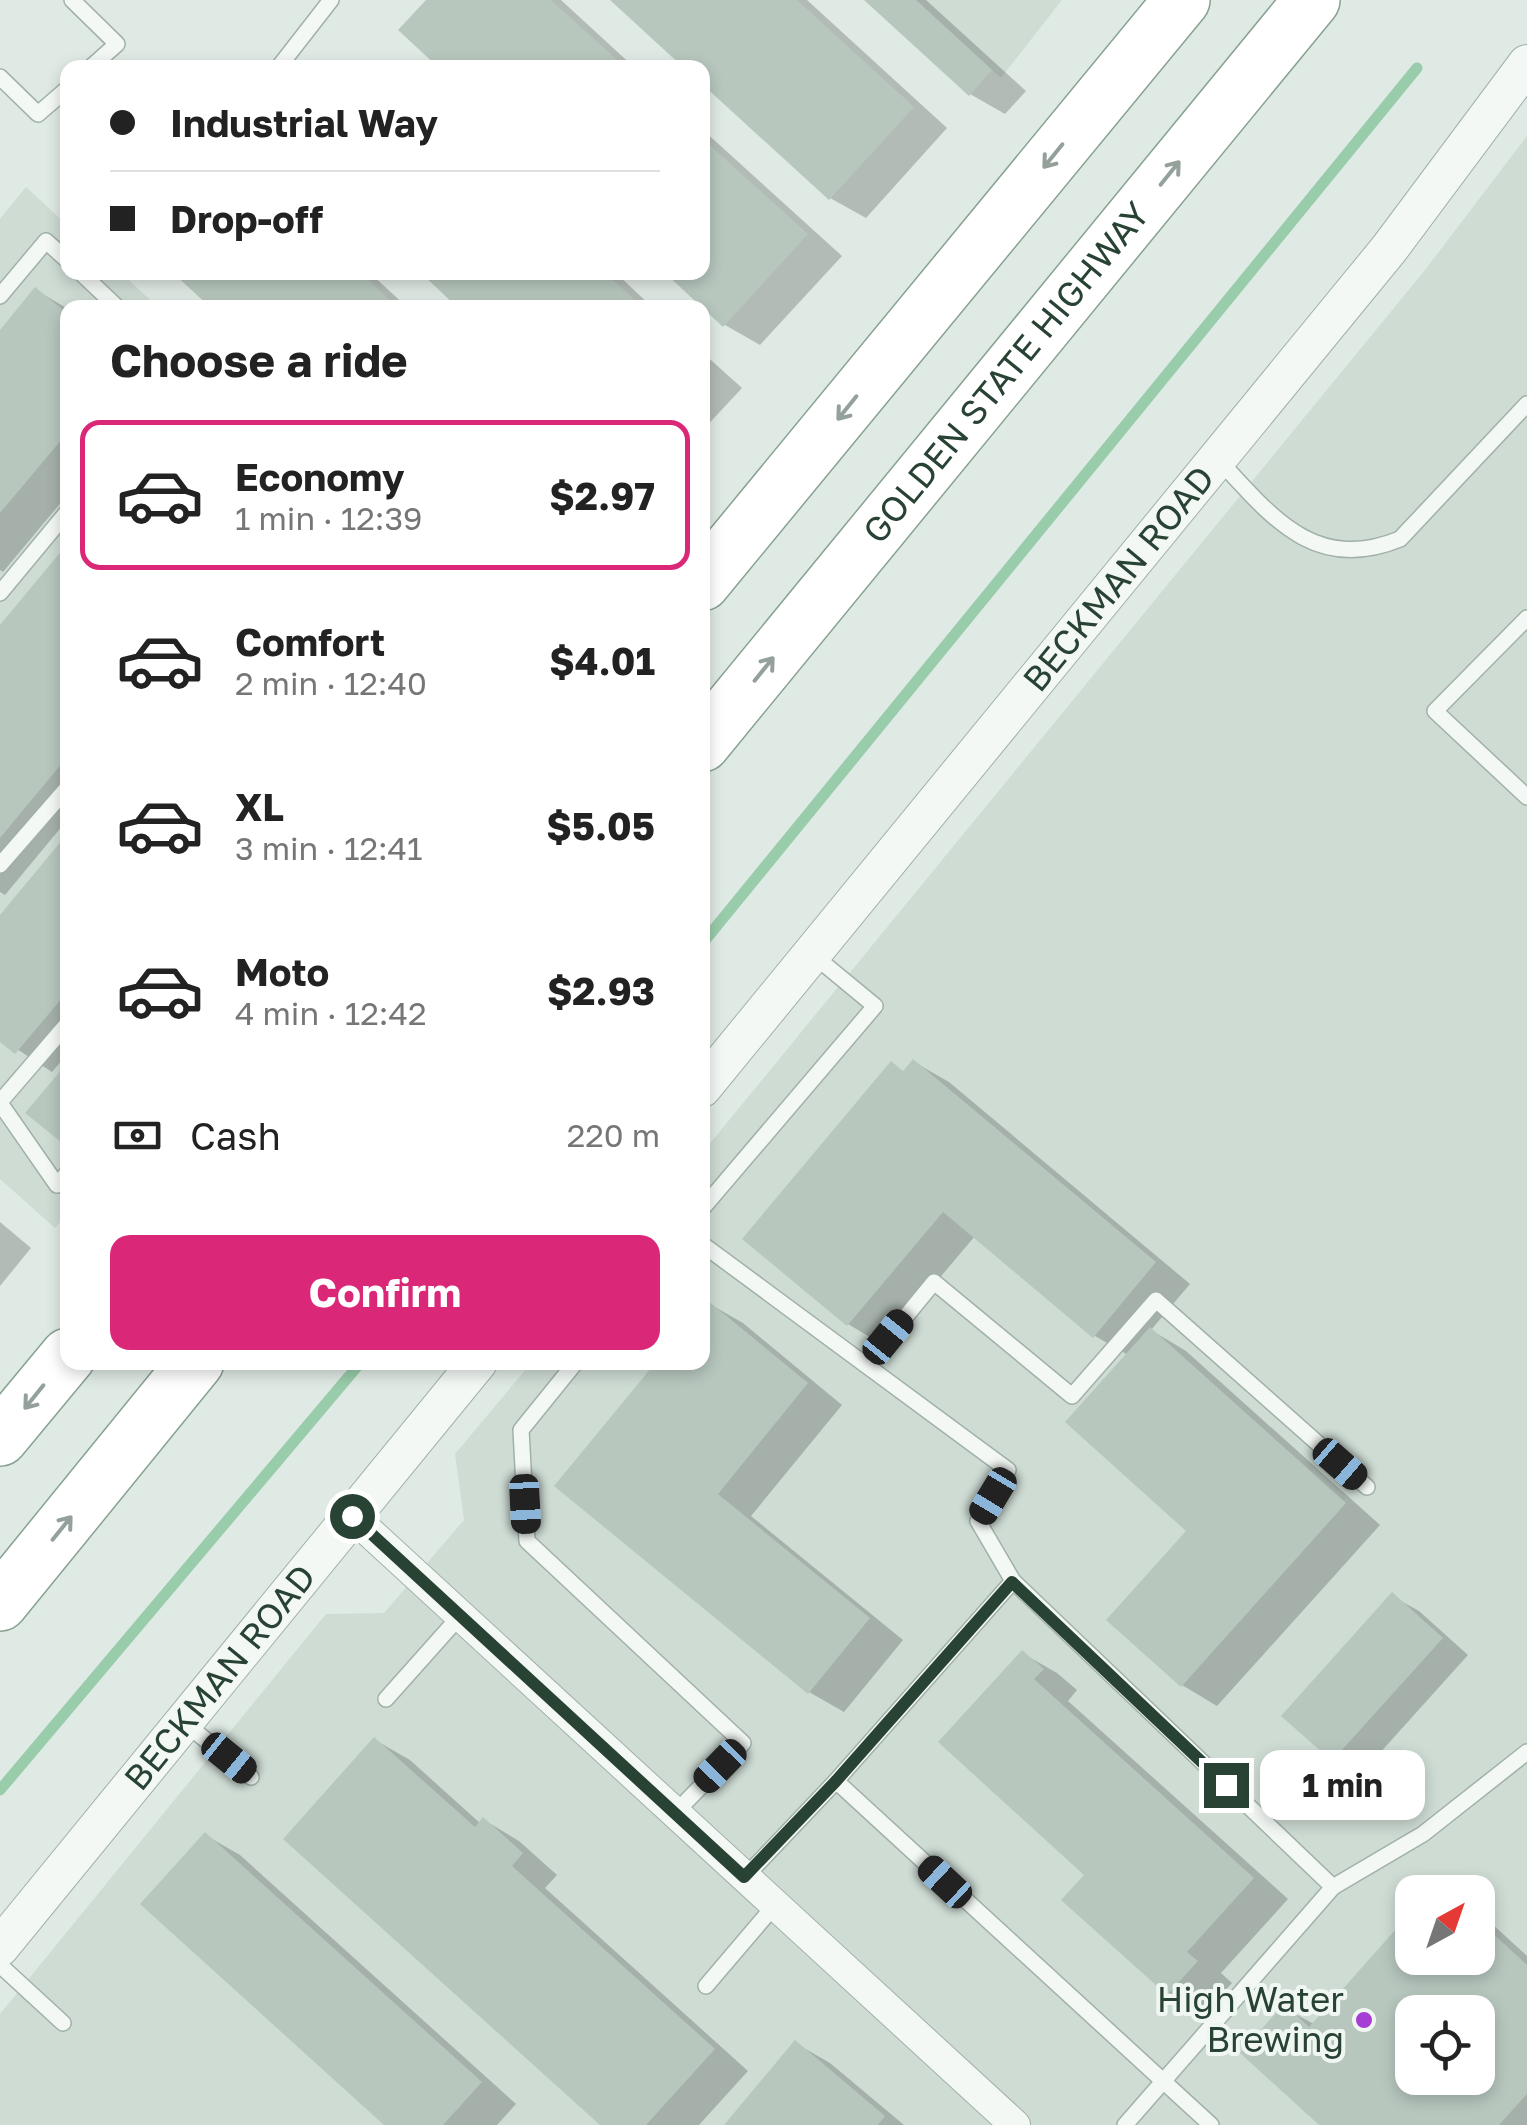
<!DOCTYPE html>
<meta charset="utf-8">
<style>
:root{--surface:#fff;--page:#f6f6f6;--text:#222;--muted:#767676;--line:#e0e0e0;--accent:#db2777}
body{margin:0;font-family:"Golos Text",sans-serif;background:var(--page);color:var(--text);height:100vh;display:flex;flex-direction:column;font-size:38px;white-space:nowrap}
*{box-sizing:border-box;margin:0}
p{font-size:32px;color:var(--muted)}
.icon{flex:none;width:55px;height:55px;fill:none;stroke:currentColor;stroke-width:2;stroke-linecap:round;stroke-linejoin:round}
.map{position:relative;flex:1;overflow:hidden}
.sheet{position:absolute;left:60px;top:300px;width:650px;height:1070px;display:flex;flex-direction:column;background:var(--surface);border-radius:20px;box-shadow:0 5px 15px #0003}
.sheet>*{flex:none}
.banner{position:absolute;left:60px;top:60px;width:650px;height:220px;border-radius:20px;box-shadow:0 5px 15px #0003;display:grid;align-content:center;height:220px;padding:0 50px;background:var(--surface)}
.needle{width:65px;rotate:40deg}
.tools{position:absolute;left:1395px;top:1875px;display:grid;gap:20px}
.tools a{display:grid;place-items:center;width:100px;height:100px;border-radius:20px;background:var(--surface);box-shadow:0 5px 15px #0003;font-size:50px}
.end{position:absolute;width:45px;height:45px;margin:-22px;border:12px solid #284234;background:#fff;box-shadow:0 0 0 5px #fff}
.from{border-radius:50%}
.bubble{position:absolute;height:70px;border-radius:20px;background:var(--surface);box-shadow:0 5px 15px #0003;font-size:32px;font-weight:700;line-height:70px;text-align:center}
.car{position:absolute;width:30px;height:60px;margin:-30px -15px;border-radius:12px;box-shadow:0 0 8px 2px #0007;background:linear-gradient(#222 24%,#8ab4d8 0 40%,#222 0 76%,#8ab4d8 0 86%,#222 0)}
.banner b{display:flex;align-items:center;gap:35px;height:95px;font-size:38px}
.banner b+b{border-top:2px solid var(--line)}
.banner i{width:25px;height:25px;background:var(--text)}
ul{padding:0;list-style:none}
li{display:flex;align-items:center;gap:30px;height:150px;margin:0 20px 15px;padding:0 30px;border:5px solid transparent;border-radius:20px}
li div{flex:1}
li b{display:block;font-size:38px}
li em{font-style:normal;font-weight:700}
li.selected{border-color:var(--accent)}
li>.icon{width:90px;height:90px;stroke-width:1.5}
h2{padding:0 50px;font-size:45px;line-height:120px}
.pay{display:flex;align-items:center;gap:25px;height:110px;padding:0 50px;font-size:38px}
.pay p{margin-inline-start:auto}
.button{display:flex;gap:20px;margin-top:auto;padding:20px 50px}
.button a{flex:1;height:115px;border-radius:20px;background:var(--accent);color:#fff;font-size:40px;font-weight:700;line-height:115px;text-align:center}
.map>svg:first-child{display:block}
</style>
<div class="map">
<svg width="1527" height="2125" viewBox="0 0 1527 2125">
<rect width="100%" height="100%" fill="#e0eae4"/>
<!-- built -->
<g fill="#cedcd4" fill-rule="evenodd">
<path d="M 916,0 L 1062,0 L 1001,78 Z"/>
<path d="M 1527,136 L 1527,2125 L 0,2125 L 0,2014 L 326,1614 L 384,1613 L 464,1520 L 455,1454 L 531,1363 L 702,1362 L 703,1152 L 1425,270 ZM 1412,1892 L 1478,1892 L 1478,1958 L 1412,1958 ZM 1412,2012 L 1478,2012 L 1478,2078 L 1412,2078 Z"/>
<path d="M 26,187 L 67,225 L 68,272 L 121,273 L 158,307 L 68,308 L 67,1214 L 55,1228 L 0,1179 L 0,219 Z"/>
</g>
<!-- shadow -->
<g fill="#0003" fill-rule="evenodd">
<path d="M 429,0 L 561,0 L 635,68 L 443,68 Z"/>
<path d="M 614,0 L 807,0 L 947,128 L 866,218 L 830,198 L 702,68 Z"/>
<path d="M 867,0 L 926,0 L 1026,91 L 1005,114 L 970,94 Z"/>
<path d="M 702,129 L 842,256 L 760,345 L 725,325 L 702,272 Z"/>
<path d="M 178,272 L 369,272 L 408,308 L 215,308 Z"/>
<path d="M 423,272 L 615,272 L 653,308 L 462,308 Z"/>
<path d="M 36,290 L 68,309 L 68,494 L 3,572 L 0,570 L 0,333 Z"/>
<path d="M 702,352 L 742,388 L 702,431 Z"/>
<path d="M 68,547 L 68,819 L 5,895 L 0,892 L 0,629 Z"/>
<path d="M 68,837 L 68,1053 L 52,1072 L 0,1038 L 0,919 Z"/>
<path d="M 914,1062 L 949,1082 L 1190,1284 L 1151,1330 L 1186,1351 L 1380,1525 L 1217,1706 L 1182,1685 L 1190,1531 L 1128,1355 L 1095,1336 L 975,1236 L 883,1345 L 848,1324 L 746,1239 Z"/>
<path d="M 0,1222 L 31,1248 L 0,1286 Z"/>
<path d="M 708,1303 L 743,1323 L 842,1405 L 751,1516 L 903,1640 L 844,1712 L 809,1692 L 558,1486 L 702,1362 Z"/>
<path d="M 1392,1596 L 1419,1611 L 1468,1655 L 1360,1775 L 1333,1759 Z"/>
<path d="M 1022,1653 L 1057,1673 L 1077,1690 L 1068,1701 L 1288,1899 L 1221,1973 L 1232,1983 L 1204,2013 L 1169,1993 Z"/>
<path d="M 375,1740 L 410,1760 L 481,1824 L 484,1820 L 519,1841 L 557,1875 L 545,1888 L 748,2071 L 699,2125 L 604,2125 Z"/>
<path d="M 205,1835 L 240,1855 L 516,2104 L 497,2125 L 387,2125 Z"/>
<path d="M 1478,1911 L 1527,1956 L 1527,2125 L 1323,2125 L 1284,2008 L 1314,2024 L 1412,1915 L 1412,1958 L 1478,1958 ZM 1412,2012 L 1478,2012 L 1478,2078 L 1412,2078 Z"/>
<path d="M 795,2043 L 830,2063 L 904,2125 L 727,2125 Z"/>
</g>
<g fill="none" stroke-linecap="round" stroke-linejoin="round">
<!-- stream -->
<g stroke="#99ccab" stroke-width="11">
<path d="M 702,944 L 1417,68"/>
<path d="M 0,1790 L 361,1362"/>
</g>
</g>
<!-- building -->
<g fill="#b7c7be" fill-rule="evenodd">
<path d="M 426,0 L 551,0 L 626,68 L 439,68 L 398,30 Z"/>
<path d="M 610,0 L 797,0 L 914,107 L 829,200 L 702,84 L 702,68 L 684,68 Z"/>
<path d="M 864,0 L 916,0 L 992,70 L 969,96 Z"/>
<path d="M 702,138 L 808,234 L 723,327 L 664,272 L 702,272 Z"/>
<path d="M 172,272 L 360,272 L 398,308 L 211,308 Z"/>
<path d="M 420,272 L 605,272 L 643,308 L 458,308 Z"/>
<path d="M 35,287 L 68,314 L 68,432 L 0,513 L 0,330 Z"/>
<path d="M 68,543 L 68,756 L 0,838 L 0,625 Z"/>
<path d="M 68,833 L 68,991 L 15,1054 L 0,1042 L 0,915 Z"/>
<path d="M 913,1059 L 1156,1262 L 1093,1338 L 943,1212 L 847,1326 L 742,1239 L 891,1061 L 903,1071 Z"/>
<path d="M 68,1062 L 68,1144 L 66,1146 L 25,1113 Z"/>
<path d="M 707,1300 L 808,1383 L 718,1494 L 870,1618 L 808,1694 L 554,1486 L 656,1362 L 702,1362 L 702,1305 Z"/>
<path d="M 1150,1327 L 1346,1503 L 1181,1687 L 1106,1620 L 1186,1531 L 1065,1422 Z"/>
<path d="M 1392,1592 L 1443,1638 L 1332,1761 L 1281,1716 Z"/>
<path d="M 1022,1650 L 1044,1669 L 1034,1679 L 1254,1878 L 1187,1952 L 1198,1961 L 1167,1995 L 1061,1900 L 1084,1875 L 938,1742 Z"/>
<path d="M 374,1737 L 475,1827 L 483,1817 L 523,1853 L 512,1866 L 715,2049 L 646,2125 L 600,2125 L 283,1839 Z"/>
<path d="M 205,1832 L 482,2082 L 443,2125 L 384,2125 L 140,1904 Z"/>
<path d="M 1412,1911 L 1412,1958 L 1478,1958 L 1478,1920 L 1527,1965 L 1527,2094 L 1499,2125 L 1319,2125 L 1240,2053 L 1284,2004 L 1309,2027 ZM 1412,2012 L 1478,2012 L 1478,2078 L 1412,2078 Z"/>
<path d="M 795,2040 L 885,2116 L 878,2125 L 724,2125 Z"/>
</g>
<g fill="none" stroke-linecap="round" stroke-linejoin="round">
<defs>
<g id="service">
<path d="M 72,0 L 117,44 L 90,68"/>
<path d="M 278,68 L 331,0"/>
<path d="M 0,77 L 38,114 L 68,88"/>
<path d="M 80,272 L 118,308"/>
<path d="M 0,296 L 46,241 L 68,261"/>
<path d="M 1217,458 C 1271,516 1314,574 1400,539 L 1527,404"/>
<path d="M 0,593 L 68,511"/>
<path d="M 1527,618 L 1435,711 L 1527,797"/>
<path d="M 0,865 L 68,787"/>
<path d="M 0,1102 L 68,1023"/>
<path d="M 0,1103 L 57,1185 L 68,1172"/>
<path d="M 702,1209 L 875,1006 L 812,954"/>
<path d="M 702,1244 L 1008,1470 L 978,1521 L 1013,1581"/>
<path d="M 576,1362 L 521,1430 L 527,1541 L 743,1743 L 675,1813"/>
<path d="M 866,1365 L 934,1282 L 1072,1396 L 1156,1300 L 1367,1487"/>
<path d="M 386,1699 L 460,1616"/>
<path d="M 185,1723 L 251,1777"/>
<path d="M 836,1781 L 1013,1581 L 1333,1887 L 1125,2125"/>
<path d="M 745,1877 L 836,1781 L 1211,2125"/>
<path d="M 1333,1887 L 1423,1834 L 1527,1752"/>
<path d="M 0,1965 L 63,2023"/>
<path d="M 706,1986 L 775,1905"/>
</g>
<path id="minor" d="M 352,1516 L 1015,2125"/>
<g id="tertiary">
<path id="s1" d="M 702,1088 L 1389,249 L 1527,64"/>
<path id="s2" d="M 0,1947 L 478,1362"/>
</g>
<g id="motorway">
<path d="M 702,583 L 1182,0"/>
<path id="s3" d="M 702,744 L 1312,0"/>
<path d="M 0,1438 L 68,1356"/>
<path d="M 0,1603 L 196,1362"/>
</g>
</defs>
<!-- service casing -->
<use href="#service" stroke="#a1b1a8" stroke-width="18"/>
<!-- minor casing -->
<use href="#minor" stroke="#a1b1a8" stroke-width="32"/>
<!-- tertiary casing -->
<use href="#tertiary" stroke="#a1b1a8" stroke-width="40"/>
<!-- motorway casing -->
<use href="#motorway" stroke="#87a192" stroke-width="58"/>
<!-- service -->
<use href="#service" stroke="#f3f8f5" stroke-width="15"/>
<!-- minor -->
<use href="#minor" stroke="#f3f8f5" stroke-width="30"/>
<!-- tertiary -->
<use href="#tertiary" stroke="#f3f8f5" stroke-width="38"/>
<!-- motorway -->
<use href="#motorway" stroke="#fff" stroke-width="55"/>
</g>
<!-- one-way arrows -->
<defs><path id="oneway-shaft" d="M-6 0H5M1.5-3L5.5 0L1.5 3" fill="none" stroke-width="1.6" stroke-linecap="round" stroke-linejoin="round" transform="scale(2.5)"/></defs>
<g stroke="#94a09a">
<use href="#oneway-shaft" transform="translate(1053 156) rotate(129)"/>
<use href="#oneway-shaft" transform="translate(1170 173) rotate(-51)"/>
<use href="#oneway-shaft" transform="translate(847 408) rotate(129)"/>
<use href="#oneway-shaft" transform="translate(764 669) rotate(-51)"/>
<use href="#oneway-shaft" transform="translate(34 1397) rotate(129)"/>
<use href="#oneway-shaft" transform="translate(62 1528) rotate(-51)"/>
</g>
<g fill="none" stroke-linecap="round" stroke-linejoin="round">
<!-- route -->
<path stroke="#284234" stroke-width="12" d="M 352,1516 L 744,1877 L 836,1781 L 1012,1582 L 1226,1785"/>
</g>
<!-- markers -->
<circle fill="#a63ed6" stroke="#f0f7f3" stroke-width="4" cx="1364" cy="2020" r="10"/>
<g text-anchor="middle" stroke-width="8" stroke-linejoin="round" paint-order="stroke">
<!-- street labels -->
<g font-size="35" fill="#284234" stroke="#f0f7f3">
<text dy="12" stroke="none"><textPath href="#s3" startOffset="480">GOLDEN STATE HIGHWAY</textPath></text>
<text dy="12" stroke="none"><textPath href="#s1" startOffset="658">BECKMAN ROAD</textPath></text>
<text dy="12" stroke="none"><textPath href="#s2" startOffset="348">BECKMAN ROAD</textPath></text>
</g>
<!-- poi labels -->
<g font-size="35" fill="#284234" stroke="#f0f7f3" text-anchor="end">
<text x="1344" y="2012">High Water<tspan x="1344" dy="40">Brewing</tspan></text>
</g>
</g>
</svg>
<div class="tools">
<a><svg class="needle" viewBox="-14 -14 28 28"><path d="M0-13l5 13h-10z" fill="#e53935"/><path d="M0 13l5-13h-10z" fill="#767676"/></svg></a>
<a><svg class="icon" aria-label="locate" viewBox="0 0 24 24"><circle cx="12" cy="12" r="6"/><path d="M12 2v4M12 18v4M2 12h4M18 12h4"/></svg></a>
</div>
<i class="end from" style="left:352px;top:1516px"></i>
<i class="end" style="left:1226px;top:1785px"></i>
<div class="bubble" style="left:1260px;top:1750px;width:165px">1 min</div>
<i class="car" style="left:888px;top:1337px;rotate:39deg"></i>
<i class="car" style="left:1340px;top:1464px;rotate:131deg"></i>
<i class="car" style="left:993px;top:1496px;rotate:211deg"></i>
<i class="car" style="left:525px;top:1504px;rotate:177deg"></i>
<i class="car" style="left:229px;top:1758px;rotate:129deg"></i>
<i class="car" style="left:720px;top:1766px;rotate:224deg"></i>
<i class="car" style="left:945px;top:1882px;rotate:313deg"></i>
<div class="banner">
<b><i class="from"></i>Industrial Way</b>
<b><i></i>Drop-off</b>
</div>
<section class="sheet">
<h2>Choose a ride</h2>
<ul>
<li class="selected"><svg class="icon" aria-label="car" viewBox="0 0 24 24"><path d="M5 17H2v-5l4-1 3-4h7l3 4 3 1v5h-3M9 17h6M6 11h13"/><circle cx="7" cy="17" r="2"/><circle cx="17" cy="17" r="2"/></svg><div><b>Economy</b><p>1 min · 12:39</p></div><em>$2.97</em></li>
<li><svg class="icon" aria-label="car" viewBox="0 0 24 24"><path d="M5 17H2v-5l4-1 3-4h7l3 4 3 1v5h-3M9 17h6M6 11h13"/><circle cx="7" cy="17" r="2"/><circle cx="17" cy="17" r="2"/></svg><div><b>Comfort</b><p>2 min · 12:40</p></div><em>$4.01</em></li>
<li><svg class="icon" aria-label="car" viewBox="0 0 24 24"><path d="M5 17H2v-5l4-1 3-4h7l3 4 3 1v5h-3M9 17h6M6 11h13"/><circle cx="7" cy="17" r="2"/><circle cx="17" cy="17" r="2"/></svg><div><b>XL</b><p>3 min · 12:41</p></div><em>$5.05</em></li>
<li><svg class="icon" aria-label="car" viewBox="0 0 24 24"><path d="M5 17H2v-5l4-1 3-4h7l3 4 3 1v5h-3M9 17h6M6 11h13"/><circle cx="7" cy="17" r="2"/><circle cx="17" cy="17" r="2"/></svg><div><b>Moto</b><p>4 min · 12:42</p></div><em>$2.93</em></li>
</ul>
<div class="pay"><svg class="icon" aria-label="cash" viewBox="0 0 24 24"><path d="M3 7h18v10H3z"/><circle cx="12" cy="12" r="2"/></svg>Cash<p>220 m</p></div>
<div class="button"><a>Confirm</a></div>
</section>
</div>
